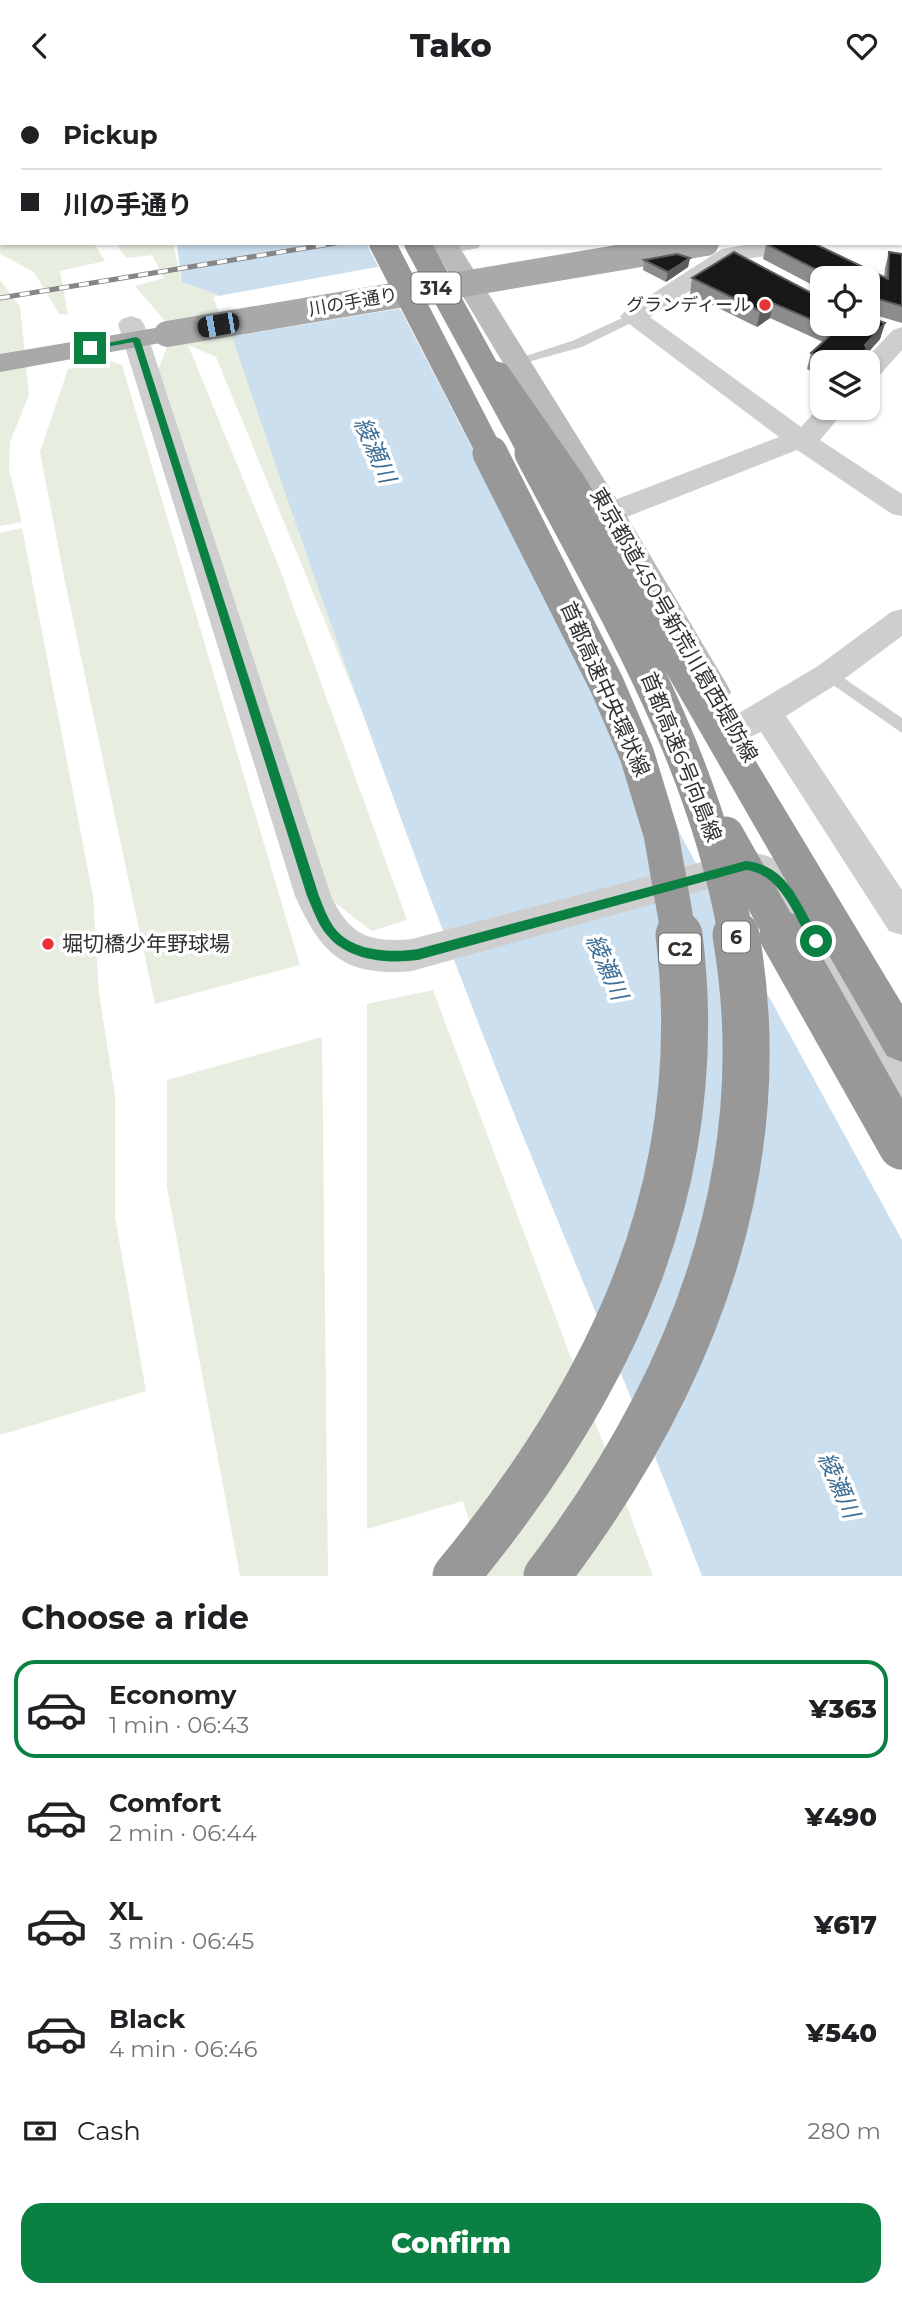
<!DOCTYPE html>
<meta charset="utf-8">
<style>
:root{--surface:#fff;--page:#f6f6f6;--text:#202124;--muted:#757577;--line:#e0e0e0;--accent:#0b8043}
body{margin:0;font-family:Montserrat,"Noto Sans JP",sans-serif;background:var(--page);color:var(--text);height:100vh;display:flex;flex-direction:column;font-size:26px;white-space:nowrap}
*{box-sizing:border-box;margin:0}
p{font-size:23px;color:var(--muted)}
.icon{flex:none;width:38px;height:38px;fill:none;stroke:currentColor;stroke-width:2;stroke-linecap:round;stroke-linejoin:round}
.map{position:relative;height:1485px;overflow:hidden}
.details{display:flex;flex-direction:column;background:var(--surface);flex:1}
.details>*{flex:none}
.top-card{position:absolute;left:0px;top:0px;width:903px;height:154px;box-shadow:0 2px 5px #0004;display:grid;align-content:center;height:154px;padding:0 21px;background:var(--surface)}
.buttons{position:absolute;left:810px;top:175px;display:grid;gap:14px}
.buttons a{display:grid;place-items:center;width:70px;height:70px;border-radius:14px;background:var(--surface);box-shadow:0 2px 5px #0004;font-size:35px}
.end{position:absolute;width:32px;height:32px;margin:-16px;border:9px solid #0b8043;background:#fff;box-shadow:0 0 0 4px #fff}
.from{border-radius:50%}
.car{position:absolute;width:21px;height:42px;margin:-21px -10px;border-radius:9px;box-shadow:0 0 5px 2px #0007;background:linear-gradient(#222 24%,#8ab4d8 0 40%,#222 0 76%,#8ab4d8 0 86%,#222 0)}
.top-card b{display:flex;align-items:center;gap:24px;height:66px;font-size:26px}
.top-card b+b{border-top:2px solid var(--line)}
.top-card i{width:18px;height:18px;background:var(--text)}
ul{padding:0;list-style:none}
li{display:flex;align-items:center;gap:21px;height:98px;margin:0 14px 10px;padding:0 7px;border:4px solid transparent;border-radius:21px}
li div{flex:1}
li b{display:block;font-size:26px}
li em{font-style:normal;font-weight:800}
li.on{border-color:var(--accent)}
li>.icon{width:63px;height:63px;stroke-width:1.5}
h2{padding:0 21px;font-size:32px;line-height:84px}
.pay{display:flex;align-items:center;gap:18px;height:77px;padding:0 21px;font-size:26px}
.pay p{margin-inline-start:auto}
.primary-button{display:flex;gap:14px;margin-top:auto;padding:14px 21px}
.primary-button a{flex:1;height:80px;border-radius:21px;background:var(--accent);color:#fff;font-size:28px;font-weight:800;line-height:80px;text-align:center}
header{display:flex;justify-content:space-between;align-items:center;height:91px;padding:0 21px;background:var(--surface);font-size:32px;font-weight:800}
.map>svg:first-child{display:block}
</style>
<header><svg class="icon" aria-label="back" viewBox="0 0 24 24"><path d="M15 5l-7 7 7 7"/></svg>Tako<svg class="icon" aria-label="heart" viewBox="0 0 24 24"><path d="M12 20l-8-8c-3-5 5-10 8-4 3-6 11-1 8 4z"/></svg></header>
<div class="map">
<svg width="902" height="1485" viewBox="0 0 902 1485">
<rect width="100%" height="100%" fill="#fff"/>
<!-- green -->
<g fill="#e7eee0">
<path d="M 0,0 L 32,2 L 2,2 L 2,152 L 94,152 L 105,170 L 60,180 L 68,224 L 59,223 L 34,181 L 0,163 Z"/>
<path d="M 115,152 L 173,152 L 182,191 L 218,204 L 368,635 L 216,266 L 188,254 L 278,473 L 407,829 L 372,840 L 322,802 L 151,283 L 159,277 L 173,239 L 135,195 L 164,187 L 152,164 L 126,167 Z"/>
<path d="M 0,189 L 20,216 L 29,304 L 10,351 L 9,378 L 22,431 L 0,435 Z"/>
<path d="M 111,270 L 122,274 L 300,874 L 155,913 L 64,486 L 40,361 L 68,278 Z"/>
<path d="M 22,437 L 93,805 L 99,902 L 115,1004 L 115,1126 L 146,1300 L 0,1344 L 0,442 Z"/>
<path d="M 433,899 L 653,1485 L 486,1485 L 463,1410 L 367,1438 L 367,913 Z"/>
<path d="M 322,946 L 328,1485 L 240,1485 L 167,1096 L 167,989 Z"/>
</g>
<!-- water -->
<path fill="#ccdfee" d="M 180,152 L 366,152 L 534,476 L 902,1149 L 902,1485 L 702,1485 C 633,1305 555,1129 485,949 C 389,704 302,454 218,204 L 182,191 L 177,156 Z"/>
<!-- pier -->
<path fill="#fff" d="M 382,175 L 403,217 L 229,246 L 213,206 Z"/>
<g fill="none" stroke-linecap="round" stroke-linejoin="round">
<!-- lane -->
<g fill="#cecece" fill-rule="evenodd">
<path d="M 628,0 L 639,0 L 627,2 Z"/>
<path d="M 675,0 L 690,0 L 691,2 L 676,2 Z"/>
<path d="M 713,0 L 723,0 L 724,2 L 714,2 Z"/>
<path d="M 754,0 L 765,0 L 766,2 L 755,2 Z"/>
<path d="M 834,0 L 846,0 L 847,2 L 835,2 Z"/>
<rect x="901" y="39" width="1" height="7"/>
<path d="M 633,222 L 639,226 L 637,229 L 582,256 L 517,274 L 510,270 L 572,250 Z"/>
<path d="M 829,577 L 902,627 L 902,642 L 823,587 L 821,583 Z"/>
</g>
<!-- street -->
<g fill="#cecece" fill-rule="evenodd">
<path d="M 521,0 L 543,0 L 520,2 Z"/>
<rect x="901" y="45" width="1" height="14"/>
<rect x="901" y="96" width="1" height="14"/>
<rect x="901" y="138" width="1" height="14"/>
<path d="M 437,152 L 482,152 L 478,157 L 446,163 L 438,161 L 434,156 Z"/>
<path d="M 755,152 L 819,152 L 815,157 L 807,159 L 737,169 L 650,226 L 801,336 L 822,313 L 822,317 L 847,317 L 820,349 L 902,403 L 902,425 L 892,423 L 797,359 L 619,429 L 609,432 L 599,429 L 595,422 L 599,415 L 779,346 L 620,226 L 624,221 L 722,158 Z"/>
<path d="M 131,225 L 140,228 L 144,233 L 331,805 C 350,845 370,852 412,848 L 736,762 C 760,759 782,768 799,786 L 902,966 L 902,1022 L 888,1017 L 773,806 L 755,790 L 736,790 L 412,880 C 344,886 322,864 295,805 L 118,233 L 122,228 Z"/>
<path d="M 902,236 L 902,259 L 877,287 L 868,289 L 868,271 L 863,271 L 893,239 Z"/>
<path d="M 902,518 L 902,545 L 840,591 L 786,625 L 902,799 L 902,844 L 889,840 L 761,641 L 736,652 L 724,649 L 719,640 L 724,631 L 818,575 L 891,521 Z"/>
</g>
<!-- secondary -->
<g fill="#bbb" fill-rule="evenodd">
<path d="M 343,0 L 367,0 L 367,2 L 344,2 Z"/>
<path d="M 431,152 L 457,152 L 625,422 L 726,592 L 731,601 L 726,610 L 713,614 L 700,610 L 593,422 Z"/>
</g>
<!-- primary -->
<g fill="#a9a9a9" fill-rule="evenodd">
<rect x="901" y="125" width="1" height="16"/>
<path d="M 167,235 L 177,237 L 181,243 L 177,249 L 0,281 L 0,263 Z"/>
</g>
<!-- highway -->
<g fill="#989898" fill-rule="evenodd">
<path d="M 287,0 L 311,0 L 311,2 L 288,2 Z"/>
<path d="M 318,0 L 342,0 L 342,2 L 319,2 Z"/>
<path d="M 496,270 L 506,273 L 584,385 L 902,913 L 902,971 L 887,965 L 554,387 L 482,279 L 486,273 Z"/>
</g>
<defs>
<path id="rail" d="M 0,207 L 336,152"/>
</defs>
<!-- rail casing -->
<use href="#rail" stroke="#868686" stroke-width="5"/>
<!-- rail -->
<use href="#rail" stroke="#fff" stroke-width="3.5" stroke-dasharray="10" stroke-linecap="butt"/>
<!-- primary-bridge -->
<path stroke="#a9a9a9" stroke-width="26" d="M 167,243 L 706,152"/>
<!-- highway-bridge-far2 -->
<g stroke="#989898" stroke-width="26">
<path d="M 382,152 L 491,364"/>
<path d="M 417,152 L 533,364"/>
</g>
<!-- highway-bridge-far1 -->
<g stroke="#989898" stroke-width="35">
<path d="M 490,362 L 607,594 L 637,664 L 661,743 L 679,846"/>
<path d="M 532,362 C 615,519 706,669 736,846"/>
<path d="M 726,743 L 784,846"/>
</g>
<!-- highway-bridge -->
<g stroke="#989898" stroke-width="47">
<path d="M 783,844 L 902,1055"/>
<path d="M 456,1485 C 611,1297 710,1093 679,844"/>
<path d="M 547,1485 C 689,1298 777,1082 736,844"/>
</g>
</g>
<!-- wall -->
<g fill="#8c8c8c">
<path d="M 424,0 L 519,0 L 518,2 L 426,2 Z"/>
<path d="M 766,153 L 884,186 L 885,177 L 889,161 L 902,163 L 902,232 L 868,222 L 868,187 L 822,187 L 822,199 L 763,168 Z"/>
<path d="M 690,167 L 688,176 L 666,191 L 643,179 L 644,169 Z"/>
<path d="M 692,187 L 815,204 L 822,233 L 885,232 L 880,248 L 865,265 L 863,271 L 822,271 L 822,285 L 807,278 L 811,262 L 823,251 L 770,227 L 757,236 L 690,203 Z"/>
</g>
<!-- shaded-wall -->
<g fill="#5d5d5d">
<path d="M 498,0 L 519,0 L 518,2 L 495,2 Z"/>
<path d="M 690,167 L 688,176 L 666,191 L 668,181 Z"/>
<path d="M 773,212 L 770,227 L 757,236 L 760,220 Z"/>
<path d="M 885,232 L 880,248 L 865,265 L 863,271 L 853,271 L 865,254 Z"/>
</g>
<!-- building -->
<g fill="#181818" stroke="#5d5d5d" stroke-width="2">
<path d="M 443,0 L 498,0 L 495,2 L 445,2 Z"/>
<path d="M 771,152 L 813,152 L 888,188 L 889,161 L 902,163 L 902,215 L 871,206 L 870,215 L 868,215 L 868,187 L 827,187 L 827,184 L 766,153 Z"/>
<path d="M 734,161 L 815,204 L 822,205 L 822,233 L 868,233 L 868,226 L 885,232 L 865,254 L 867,258 L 853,271 L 832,271 L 811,262 L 836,239 L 773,212 L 760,220 L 692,187 Z"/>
<path d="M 677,163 L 690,167 L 668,181 L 644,169 Z"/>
</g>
<!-- route -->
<path fill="#0b8043" d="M 136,246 L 140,248 L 319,805 C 323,815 327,826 333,835 C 351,861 390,862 418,858 L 746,770 C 789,775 799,813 820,847 L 820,854 L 811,854 C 795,826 781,783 746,779 L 418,869 C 388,873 348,870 327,844 C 318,834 313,818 307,805 L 133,251 L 90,259 L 85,257 Z"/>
<!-- markers -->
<g fill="#e93336" stroke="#fff" stroke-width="2.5">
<circle cx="765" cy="214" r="7"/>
<circle cx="48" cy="853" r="7"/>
</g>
<g text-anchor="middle" stroke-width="7" stroke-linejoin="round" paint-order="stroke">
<!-- far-street labels -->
<g font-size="18" fill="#313131" stroke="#fff">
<text transform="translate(353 211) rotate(-10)" y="6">川の手通り</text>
</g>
<!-- far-poi labels -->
<g font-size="18" fill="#313131" stroke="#fff" text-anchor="end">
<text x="751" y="220">グランディール</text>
</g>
<!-- shield labels -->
<g fill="#fff" stroke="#6f6f6f" stroke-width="2">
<rect x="411.5" y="181.5" width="49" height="31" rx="5"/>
<rect x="722" y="830.5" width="28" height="31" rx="5"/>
<rect x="659" y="842.5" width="42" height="31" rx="5"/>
</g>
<g font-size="19" font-weight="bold" fill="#313131">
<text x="436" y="204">314</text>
<text x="736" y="853">6</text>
<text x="680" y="865">C2</text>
</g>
<!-- street labels -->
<g font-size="21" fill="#313131" stroke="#fff">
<text transform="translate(674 534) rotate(60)" y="7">東京都道450号新荒川葛西堤防線</text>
<text transform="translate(605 598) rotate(66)" y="7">首都高速中央環状線</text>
<text transform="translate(681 666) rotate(68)" y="7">首都高速6号向島線</text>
</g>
<!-- poi labels -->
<g font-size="21" fill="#313131" stroke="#fff" text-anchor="start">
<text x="62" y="860">堀切橋少年野球場</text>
</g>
<!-- water labels -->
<g font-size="23" font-style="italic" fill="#3d6e96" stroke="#fff">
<text transform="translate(375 359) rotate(66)" y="8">綾瀬川</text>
<text transform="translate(607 876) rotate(66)" y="8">綾瀬川</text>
<text transform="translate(839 1394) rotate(66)" y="8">綾瀬川</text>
</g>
</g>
</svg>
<div class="buttons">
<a><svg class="icon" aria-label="locate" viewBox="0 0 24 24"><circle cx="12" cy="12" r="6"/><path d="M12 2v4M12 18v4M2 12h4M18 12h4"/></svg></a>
<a><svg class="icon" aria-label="layers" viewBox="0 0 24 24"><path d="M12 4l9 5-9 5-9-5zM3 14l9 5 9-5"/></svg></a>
</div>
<i class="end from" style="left:816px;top:850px"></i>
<i class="end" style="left:90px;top:257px"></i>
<i class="car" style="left:218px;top:234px;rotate:260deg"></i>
<div class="top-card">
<b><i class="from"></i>Pickup</b>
<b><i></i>川の手通り</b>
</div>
</div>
<section class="details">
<h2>Choose a ride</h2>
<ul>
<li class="on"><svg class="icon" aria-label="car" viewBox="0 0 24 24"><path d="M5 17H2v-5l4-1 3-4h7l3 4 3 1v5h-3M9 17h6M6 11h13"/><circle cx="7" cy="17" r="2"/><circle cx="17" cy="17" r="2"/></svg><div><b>Economy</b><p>1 min · 06:43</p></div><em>¥363</em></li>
<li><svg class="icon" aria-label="car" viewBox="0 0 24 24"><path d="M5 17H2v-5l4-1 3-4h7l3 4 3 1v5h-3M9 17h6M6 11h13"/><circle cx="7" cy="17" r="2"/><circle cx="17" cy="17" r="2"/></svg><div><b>Comfort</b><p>2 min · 06:44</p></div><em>¥490</em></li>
<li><svg class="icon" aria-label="car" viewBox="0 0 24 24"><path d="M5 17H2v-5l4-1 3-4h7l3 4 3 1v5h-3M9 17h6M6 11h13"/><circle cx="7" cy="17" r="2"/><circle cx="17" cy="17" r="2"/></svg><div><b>XL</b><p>3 min · 06:45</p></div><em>¥617</em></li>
<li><svg class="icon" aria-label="car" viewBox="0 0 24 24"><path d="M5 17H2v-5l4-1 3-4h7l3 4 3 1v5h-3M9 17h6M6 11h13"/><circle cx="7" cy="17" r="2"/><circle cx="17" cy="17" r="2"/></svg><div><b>Black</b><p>4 min · 06:46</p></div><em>¥540</em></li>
</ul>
<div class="pay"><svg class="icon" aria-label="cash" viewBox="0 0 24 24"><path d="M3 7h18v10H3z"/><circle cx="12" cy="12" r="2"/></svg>Cash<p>280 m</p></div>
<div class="primary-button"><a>Confirm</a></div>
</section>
